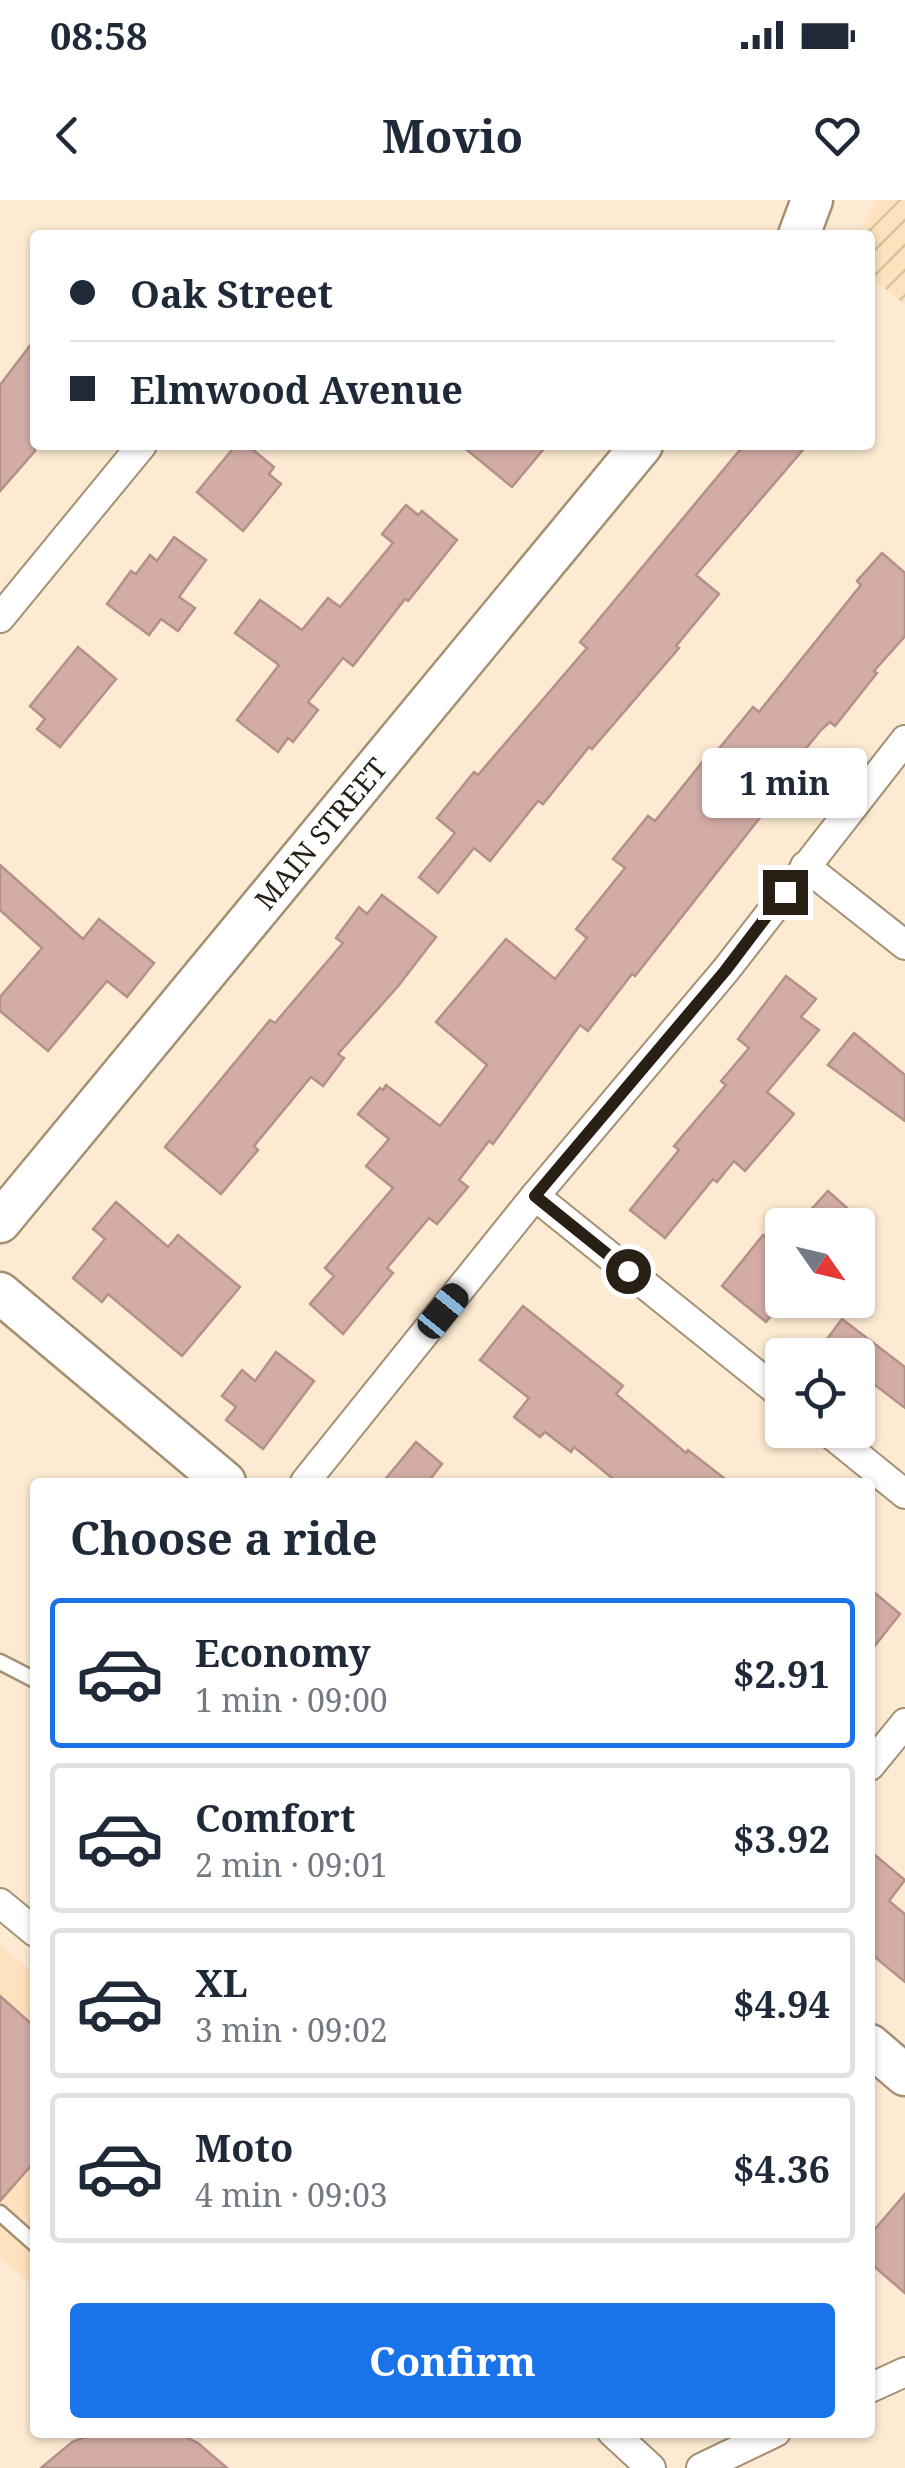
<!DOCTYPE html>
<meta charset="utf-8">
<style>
:root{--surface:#fff;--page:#f2f2f3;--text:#1f2937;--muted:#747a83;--line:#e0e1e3;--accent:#1a73e8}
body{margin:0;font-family:"Noto Serif",serif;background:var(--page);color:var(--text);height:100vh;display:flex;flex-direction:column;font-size:38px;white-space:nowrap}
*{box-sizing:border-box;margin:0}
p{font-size:32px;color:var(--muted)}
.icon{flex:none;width:55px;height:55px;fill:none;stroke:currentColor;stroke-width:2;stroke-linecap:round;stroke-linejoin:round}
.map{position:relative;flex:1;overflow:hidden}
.side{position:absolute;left:30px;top:1278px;width:845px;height:960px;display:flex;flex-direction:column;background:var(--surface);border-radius:10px;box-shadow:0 2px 8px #0004}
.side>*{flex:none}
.hud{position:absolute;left:30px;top:30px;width:845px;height:220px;border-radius:10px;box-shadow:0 2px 8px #0004;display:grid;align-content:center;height:220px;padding:0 40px;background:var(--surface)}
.needle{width:65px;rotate:124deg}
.controls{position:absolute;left:765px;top:1008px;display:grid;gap:20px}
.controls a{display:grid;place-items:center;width:110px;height:110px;border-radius:10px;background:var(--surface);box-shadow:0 2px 8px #0004;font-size:50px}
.end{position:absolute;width:45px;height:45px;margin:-22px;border:12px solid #282015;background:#fff;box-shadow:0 0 0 5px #fff}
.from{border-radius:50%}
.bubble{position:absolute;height:70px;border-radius:10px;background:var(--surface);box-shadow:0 2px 8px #0004;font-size:32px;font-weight:700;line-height:70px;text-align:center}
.car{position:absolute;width:30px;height:60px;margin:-30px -15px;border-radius:12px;box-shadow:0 0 8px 2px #0007;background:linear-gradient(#222 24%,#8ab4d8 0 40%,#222 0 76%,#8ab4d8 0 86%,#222 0)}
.hud b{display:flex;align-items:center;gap:35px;height:95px;font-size:38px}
.hud b+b{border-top:2px solid var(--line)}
.hud i{width:25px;height:25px;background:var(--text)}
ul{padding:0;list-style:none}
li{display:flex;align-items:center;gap:30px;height:150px;margin:0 20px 15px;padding:0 20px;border:5px solid var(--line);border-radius:10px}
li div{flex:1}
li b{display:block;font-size:38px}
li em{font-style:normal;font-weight:700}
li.on{border-color:var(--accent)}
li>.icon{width:90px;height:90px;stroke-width:1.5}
h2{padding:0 40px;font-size:45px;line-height:120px}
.action{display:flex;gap:20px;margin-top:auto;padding:20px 40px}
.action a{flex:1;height:115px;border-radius:10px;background:var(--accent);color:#fff;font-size:40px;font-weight:700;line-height:115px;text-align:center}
.status{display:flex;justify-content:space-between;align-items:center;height:70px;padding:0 50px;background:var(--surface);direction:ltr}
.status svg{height:28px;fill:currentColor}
header{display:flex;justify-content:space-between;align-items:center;height:130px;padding:0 40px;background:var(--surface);font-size:45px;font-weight:700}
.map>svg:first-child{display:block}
</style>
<div class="status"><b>08:58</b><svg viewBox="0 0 49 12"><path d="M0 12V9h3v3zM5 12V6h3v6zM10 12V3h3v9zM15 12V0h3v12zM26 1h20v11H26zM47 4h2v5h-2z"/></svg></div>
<header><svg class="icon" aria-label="back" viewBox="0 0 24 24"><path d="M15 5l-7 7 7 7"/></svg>Movio<svg class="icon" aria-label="heart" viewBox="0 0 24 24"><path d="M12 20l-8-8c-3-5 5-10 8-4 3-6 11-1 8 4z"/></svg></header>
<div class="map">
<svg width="905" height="2268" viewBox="0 0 905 2268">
<defs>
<pattern id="industrial-furrows" width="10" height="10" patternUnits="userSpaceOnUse" patternTransform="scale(2.5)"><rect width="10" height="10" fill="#fde2bd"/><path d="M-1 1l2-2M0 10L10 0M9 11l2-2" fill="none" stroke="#d9c2a2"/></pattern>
</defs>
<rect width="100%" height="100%" fill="#fcead2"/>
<!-- built -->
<path fill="#fde2bd" d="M 0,1745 L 35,1775 L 35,2088 L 0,2057 Z"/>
<!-- industrial -->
<path fill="url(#industrial-furrows)" d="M 877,0 L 905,0 L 905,105 L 870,76 L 870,35 L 859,35 Z"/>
<!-- building -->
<g fill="#d3ada5" stroke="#b59089" stroke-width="2.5">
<path d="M 35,139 L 35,251 L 0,291 L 0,185 Z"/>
<path d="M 236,245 L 247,245 L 274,267 L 269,274 L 281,284 L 243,331 L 197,292 Z"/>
<path d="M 461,245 L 547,245 L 512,287 Z"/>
<path d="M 744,245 L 807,245 L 696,375 L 719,394 L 676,446 L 679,448 L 592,549 L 589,547 L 543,604 L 538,601 L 490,661 L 474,648 L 438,693 L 419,677 L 455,633 L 437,618 L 474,572 L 478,575 L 587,448 L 580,442 Z"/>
<path d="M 406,305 L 418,315 L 422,311 L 457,340 L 408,401 L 405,399 L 353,466 L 343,458 L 308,502 L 318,510 L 293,542 L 288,538 L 278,552 L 237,520 L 279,465 L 235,433 L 260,400 L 302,430 L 328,398 L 340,407 L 393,343 L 382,334 Z"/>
<path d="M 174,337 L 206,360 L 179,397 L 195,408 L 178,431 L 161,419 L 149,435 L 107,404 L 131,371 L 136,374 L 150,355 L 157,361 Z"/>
<path d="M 882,353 L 905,373 L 905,436 L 874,471 L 877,473 L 835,526 L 830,522 L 821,530 L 760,605 L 766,610 L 635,776 L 632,774 L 588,831 L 580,825 L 493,944 L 489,941 L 459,980 L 468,987 L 437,1024 L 429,1018 L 387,1068 L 393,1073 L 343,1134 L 310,1104 L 334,1076 L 325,1068 L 393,988 L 366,966 L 389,939 L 358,914 L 380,888 L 383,890 L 386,885 L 440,926 L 487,865 L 436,822 L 506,739 L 555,779 L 587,738 L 576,729 L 625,668 L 613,659 L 648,616 L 655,621 L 704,560 L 708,562 L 753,507 L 759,512 L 861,385 L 857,381 Z"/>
<path d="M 78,447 L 116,479 L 60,547 L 37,529 L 45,519 L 30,506 Z"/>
<path d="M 0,665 L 83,739 L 99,719 L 154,763 L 127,797 L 107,781 L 48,851 L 0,811 L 0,797 L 42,748 L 0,710 Z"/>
<path d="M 382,695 L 436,737 L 399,785 L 338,854 L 344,858 L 323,886 L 311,877 L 254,946 L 258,950 L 221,994 L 165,947 L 270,820 L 275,823 L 343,743 L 336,738 L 359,707 L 367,714 Z"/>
<path d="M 786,776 L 816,799 L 801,817 L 819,830 L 767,892 L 794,914 L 745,971 L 734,961 L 717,982 L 713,979 L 665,1038 L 630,1010 L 679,950 L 674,946 L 726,885 L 721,881 L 749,848 L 738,839 Z"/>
<path d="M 854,833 L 905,875 L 905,921 L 828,865 Z"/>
<path d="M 828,991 L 866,1025 L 797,1025 Z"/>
<path d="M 116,1002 L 168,1047 L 178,1035 L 240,1087 L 182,1156 L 108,1094 L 102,1102 L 73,1078 L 105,1039 L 93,1029 Z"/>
<path d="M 763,1035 L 782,1051 L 782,1102 L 766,1122 L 722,1086 Z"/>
<path d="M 523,1106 L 623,1186 L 616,1194 L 686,1253 L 688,1250 L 729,1282 L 617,1282 L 574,1247 L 571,1252 L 545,1232 L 540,1237 L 514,1217 L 529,1198 L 480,1160 Z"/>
<path d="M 842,1119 L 905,1167 L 905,1208 L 858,1172 L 858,1155 L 815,1155 Z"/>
<path d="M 276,1152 L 314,1181 L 263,1249 L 226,1220 L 236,1207 L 222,1196 L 242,1170 L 255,1181 Z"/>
<path d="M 416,1242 L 442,1264 L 428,1282 L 383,1282 Z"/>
<path d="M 870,1389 L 900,1414 L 870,1452 Z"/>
<path d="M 870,1651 L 905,1680 L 889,1701 L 905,1714 L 905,1782 L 870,1753 Z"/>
<path d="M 0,1796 L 35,1827 L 35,1961 L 0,2001 Z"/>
<path d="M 905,1994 L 905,2093 L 870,2063 L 870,2035 Z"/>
<path d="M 97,2232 L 175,2232 L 198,2243 L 227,2268 L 41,2268 L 72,2242 Z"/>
</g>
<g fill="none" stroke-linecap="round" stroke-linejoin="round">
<defs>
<g id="lane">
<path d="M 0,1462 L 35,1480"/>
<path d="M 0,2013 L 35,2044"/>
</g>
<g id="street">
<path d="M 0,418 L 142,245"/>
<path d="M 805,666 L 905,745"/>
<path d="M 535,996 L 782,1195"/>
<path d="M 826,1230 L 905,1294"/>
<path d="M 305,1282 L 535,996 L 725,771 L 905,540"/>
<path d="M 870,1566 L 905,1523"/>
<path d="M 0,1703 L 35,1732"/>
<path d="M 870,2188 L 905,2172"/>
<path d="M 612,2232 L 651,2268"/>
<path d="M 701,2268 L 776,2232"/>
</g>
<g id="secondary">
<path d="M 799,35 L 812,0"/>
<path d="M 0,1022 L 642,245"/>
<path d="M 0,1093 L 225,1282"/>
<path d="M 870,1845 L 905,1875"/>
</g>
</defs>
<!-- lane casing -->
<use href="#lane" stroke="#a59074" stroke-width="19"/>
<!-- street casing -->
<use href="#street" stroke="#a59074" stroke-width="32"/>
<!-- secondary casing -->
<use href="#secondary" stroke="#a59074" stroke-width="45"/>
<!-- lane -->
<use href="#lane" stroke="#fff" stroke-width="14"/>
<!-- street -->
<use href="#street" stroke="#fff" stroke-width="28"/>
<!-- secondary -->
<use href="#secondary" stroke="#fff" stroke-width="40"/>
</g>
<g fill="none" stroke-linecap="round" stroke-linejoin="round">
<!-- route -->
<path stroke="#282015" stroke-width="12" d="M 628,1071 L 535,996 L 725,771 L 785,692"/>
</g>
<g text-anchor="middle" stroke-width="8" stroke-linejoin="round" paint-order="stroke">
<!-- street labels -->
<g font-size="28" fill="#282015" stroke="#fff">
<text transform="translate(321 634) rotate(-50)" y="10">MAIN STREET</text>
</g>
</g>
</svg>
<div class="controls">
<a><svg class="needle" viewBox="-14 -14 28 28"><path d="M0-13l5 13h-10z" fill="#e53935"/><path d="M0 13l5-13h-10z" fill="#747a83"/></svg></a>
<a><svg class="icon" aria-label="locate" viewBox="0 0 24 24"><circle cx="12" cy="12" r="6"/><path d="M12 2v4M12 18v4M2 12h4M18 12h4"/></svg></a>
</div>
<i class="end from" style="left:628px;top:1071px"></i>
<i class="end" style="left:785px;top:692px"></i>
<div class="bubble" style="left:702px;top:548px;width:165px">1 min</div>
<i class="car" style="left:443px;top:1111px;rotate:39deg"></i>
<div class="hud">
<b><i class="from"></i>Oak Street</b>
<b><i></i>Elmwood Avenue</b>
</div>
<section class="side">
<h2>Choose a ride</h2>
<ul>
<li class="on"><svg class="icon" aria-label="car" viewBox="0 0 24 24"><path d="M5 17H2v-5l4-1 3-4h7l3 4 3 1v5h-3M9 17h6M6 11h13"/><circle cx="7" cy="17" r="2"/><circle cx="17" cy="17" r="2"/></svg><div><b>Economy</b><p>1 min · 09:00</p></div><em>$2.91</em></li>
<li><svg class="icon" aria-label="car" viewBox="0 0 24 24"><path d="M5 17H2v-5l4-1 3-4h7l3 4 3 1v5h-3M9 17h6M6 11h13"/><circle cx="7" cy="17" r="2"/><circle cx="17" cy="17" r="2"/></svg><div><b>Comfort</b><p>2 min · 09:01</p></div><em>$3.92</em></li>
<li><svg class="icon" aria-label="car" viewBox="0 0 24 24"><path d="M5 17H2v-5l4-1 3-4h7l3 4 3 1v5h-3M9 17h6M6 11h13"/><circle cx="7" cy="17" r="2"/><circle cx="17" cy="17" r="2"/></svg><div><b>XL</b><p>3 min · 09:02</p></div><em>$4.94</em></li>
<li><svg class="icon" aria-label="car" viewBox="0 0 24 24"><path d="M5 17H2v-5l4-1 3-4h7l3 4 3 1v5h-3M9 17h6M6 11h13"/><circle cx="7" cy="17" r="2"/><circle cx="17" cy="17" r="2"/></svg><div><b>Moto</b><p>4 min · 09:03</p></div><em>$4.36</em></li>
</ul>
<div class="action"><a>Confirm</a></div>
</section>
</div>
